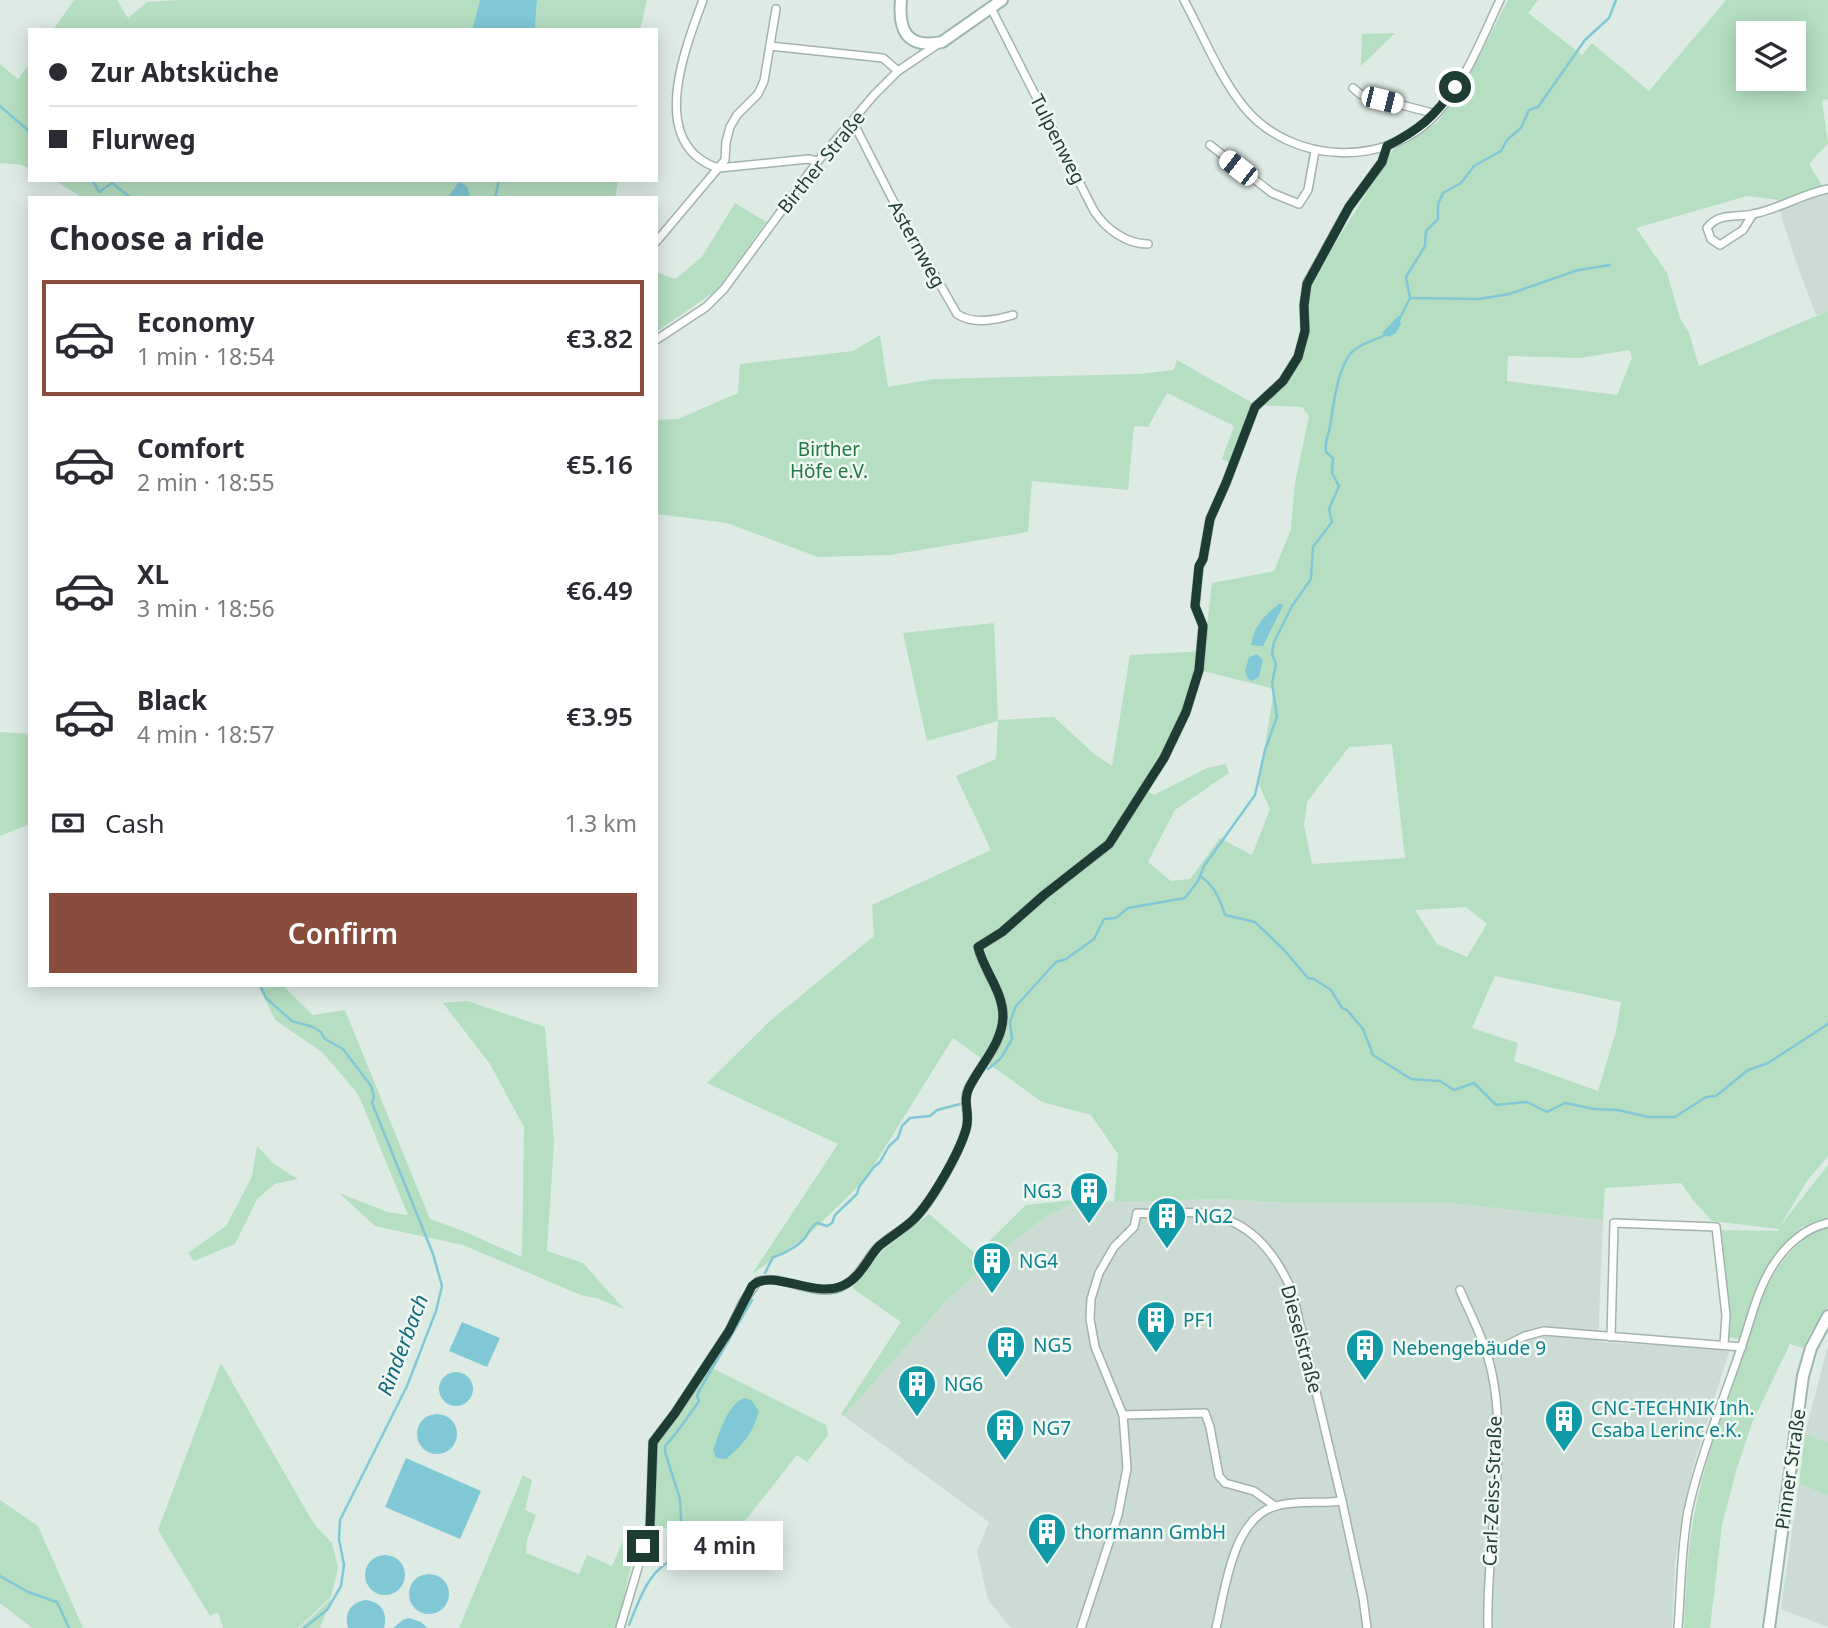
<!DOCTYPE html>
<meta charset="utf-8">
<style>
:root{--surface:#fff;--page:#f2f2f3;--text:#2b2b33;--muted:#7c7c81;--line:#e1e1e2;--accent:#8a4d3d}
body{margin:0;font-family:"Noto Sans",sans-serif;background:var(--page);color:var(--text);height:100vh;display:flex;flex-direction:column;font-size:26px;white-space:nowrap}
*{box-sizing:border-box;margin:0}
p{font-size:23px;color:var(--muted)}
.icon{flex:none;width:38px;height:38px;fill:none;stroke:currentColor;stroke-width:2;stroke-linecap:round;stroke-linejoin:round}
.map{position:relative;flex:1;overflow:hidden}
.side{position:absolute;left:28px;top:196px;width:630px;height:791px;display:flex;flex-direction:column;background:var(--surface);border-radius:0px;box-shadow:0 4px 18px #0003}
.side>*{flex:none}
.top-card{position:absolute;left:28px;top:28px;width:630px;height:154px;border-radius:0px;box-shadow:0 4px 18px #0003;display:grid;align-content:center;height:154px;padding:0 21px;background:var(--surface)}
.tools{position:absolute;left:1736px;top:21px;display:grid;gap:14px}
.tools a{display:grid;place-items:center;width:70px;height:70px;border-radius:0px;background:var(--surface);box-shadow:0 4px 18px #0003;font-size:35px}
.end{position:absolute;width:32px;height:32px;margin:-16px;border:9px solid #1e3c34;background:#fff;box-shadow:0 0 0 4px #fff}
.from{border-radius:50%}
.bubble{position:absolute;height:49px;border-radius:0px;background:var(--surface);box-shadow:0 4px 18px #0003;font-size:23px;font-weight:600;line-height:49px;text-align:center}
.car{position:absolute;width:21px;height:42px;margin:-21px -10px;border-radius:9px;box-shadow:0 0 5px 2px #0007;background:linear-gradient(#fff 24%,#345 0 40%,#fff 0 76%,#345 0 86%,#fff 0)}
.top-card b{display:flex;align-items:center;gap:24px;height:66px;font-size:26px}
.top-card b+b{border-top:2px solid var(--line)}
.top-card i{width:18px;height:18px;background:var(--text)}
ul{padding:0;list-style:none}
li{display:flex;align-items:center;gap:21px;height:116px;margin:0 14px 10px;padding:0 7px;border:4px solid transparent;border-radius:0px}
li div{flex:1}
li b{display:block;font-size:26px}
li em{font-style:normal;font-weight:600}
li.selected{border-color:var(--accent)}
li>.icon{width:63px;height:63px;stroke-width:1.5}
h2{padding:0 21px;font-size:32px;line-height:84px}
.pay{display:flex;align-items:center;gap:18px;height:77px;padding:0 21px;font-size:26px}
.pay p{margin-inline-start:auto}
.button{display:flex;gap:14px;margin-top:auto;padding:14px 21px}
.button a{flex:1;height:80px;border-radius:0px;background:var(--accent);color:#fff;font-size:28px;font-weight:600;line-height:80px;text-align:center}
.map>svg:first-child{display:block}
</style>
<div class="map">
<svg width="1828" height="1628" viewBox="0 0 1828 1628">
<rect width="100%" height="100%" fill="#deebe5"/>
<!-- built -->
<g fill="#ccdbd4">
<path d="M 1828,185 L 1828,311 L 1816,315 L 1795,259 L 1779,209 L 1779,200 Z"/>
<path d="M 1081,1199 L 1114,1202 L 1223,1199 L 1291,1203 L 1451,1203 L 1603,1220 L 1598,1342 L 1730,1349 L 1694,1463 L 1682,1516 L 1675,1563 L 1672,1628 L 1011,1628 L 988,1600 L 977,1551 L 989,1522 L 844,1416 L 946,1301 L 1016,1239 L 1047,1216 Z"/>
<path d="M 1828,1345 L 1828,1442 L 1805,1434 Z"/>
<path d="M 1799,1484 L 1828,1495 L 1828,1627 L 1781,1609 Z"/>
</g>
<!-- green -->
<g fill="#b5dfc0" fill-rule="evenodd">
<path d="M 74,0 L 117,0 L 128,18 L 147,2 L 179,0 L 480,0 L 472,30 L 53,30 Z"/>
<path d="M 537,0 L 647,0 L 640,30 L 535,30 Z"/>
<path d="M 1508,0 L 1538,0 L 1528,13 L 1582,55 L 1592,43 L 1649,91 L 1726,0 L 1828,0 L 1828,99 L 1822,101 L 1828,143 L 1809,164 L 1823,187 L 1779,200 L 1747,196 L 1636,228 L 1667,273 L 1680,318 L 1689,333 L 1699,366 L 1828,311 L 1828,1156 L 1807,1181 L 1780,1226 L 1828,1165 L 1828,1220 L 1802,1227 L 1775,1254 L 1756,1288 L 1739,1339 L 1727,1337 L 1730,1312 L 1720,1230 L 1778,1231 L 1779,1229 L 1712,1221 L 1693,1200 L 1681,1183 L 1605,1188 L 1603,1220 L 1451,1203 L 1291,1203 L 1223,1199 L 1114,1202 L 1118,1154 L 1091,1115 L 1042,1102 L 953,1038 L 864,1181 L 810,1233 L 752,1274 L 838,1144 L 707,1083 L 771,1020 L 874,936 L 872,905 L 991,850 L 956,776 L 996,759 L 998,721 L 927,741 L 903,633 L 994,623 L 998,720 L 1054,717 L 1093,753 L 1112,766 L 1130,655 L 1204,651 L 1212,583 L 1274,571 L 1291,529 L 1295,483 L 1309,416 L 1302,407 L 1256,405 L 1229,463 L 1222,459 L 1234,426 L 1167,393 L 1148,427 L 1134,426 L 1128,490 L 1032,481 L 1028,532 L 890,555 L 818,557 L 727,523 L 656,514 L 656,420 L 678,419 L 738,393 L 740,364 L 853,351 L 880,335 L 888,387 L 934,379 L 1139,374 L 1174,370 L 1177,360 L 1256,405 L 1291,374 L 1307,332 L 1310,288 L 1313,279 L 1393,150 L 1438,122 L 1472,70 ZM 1748,33 L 1794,33 L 1794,79 L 1748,79 ZM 1630,350 L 1632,358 L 1617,395 L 1507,381 L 1508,356 L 1580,358 ZM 1199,670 L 1274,689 L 1259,785 L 1270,809 L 1252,855 L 1220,838 L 1190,879 L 1171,881 L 1148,862 L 1175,810 L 1229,773 L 1226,764 L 1207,768 L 1154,795 L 1147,791 L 1177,735 ZM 1392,744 L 1405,858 L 1312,864 L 1304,825 L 1307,802 L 1349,747 ZM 1466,907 L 1487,924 L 1467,957 L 1437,944 L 1415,910 ZM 1495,976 L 1621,1002 L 1616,1031 L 1598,1091 L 1514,1061 L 1518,1043 L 1472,1028 Z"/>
<path d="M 1395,33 L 1361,66 L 1362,34 Z"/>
<path d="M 30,63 L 30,169 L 22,165 L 0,163 L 0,64 L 18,79 Z"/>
<path d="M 54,180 L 618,180 L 615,198 L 470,198 L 470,191 L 459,183 L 447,198 L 83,198 Z"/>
<path d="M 735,203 L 766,222 L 717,290 L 656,332 L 656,272 L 675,279 L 702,257 Z"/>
<path d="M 0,732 L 30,734 L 30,824 L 0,836 Z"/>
<path d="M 258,985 L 282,985 L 313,1015 L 345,1010 L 430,1219 L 463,1231 L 522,1257 L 524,1127 L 490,1064 L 443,1003 L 467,1001 L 545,1027 L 554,1142 L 547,1251 L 583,1263 L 624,1309 L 599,1299 L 581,1295 L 463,1245 L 375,1226 L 339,1193 L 388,1212 L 408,1215 L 358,1094 L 322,1052 L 275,1020 Z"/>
<path d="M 257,1146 L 274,1164 L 298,1179 L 275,1184 L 257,1199 L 235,1244 L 194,1261 L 188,1253 L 227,1225 L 252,1176 Z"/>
<path d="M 1081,1199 L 1047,1216 L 1016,1239 L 946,1301 L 844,1416 L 841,1414 L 901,1322 L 852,1288 L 882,1251 L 929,1214 L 976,1254 L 1026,1205 Z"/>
<path d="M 1828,1228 L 1828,1307 L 1810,1333 L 1803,1348 L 1790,1344 L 1752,1423 L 1736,1471 L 1722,1525 L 1710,1628 L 1684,1628 C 1686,1591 1687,1553 1694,1516 C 1709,1438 1741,1363 1766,1287 C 1779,1265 1801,1232 1828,1228 Z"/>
<path d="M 221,1363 L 314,1524 L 332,1543 L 338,1568 L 331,1597 L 298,1628 L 223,1628 L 218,1612 L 210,1616 L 158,1530 Z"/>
<path d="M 710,1367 L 826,1425 L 828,1435 L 807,1462 L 797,1455 L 730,1540 L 679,1529 L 653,1528 L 658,1443 Z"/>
<path d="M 1805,1434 L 1828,1442 L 1828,1495 L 1799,1484 Z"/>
<path d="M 523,1475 L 532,1480 L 525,1510 L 536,1515 L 527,1540 L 526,1553 L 579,1574 L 587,1555 L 612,1566 L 629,1526 L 643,1529 L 629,1574 L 617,1628 L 459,1628 Z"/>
<path d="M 0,1500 L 38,1526 L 83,1628 L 32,1628 L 0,1603 Z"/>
<path d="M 331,1599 L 320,1628 L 300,1628 Z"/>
</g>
<!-- water -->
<g fill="#81c8d6">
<path d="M 480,0 L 537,0 L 535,30 L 472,30 Z"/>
<path d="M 459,182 C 467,185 470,189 470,198 L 447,198 Z"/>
<path d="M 1399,315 L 1401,324 L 1396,333 L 1388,337 L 1382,333 Z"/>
<path d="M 1280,603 L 1283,606 L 1263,646 L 1251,645 C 1254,625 1265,615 1280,603 Z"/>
<path d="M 1257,654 L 1263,660 L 1259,677 L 1252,681 L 1248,679 L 1245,671 L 1249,657 Z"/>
<path d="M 462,1322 L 500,1338 L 487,1367 L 449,1351 Z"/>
<circle cx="456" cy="1389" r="17"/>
<path d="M 744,1398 L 751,1400 L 759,1411 C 753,1433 743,1445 726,1459 L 716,1458 L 713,1450 C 720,1433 726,1406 744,1398 Z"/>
<circle cx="437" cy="1434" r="20"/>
<path d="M 406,1458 L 481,1491 L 460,1539 L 385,1507 Z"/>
<circle cx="385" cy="1575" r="20"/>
<circle cx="429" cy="1594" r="20"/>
<path d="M 365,1600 C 381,1601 388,1613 384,1628 L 348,1628 C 344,1614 350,1603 365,1600 Z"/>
<path d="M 409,1618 L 421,1622 L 427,1628 L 393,1628 L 403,1620 Z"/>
</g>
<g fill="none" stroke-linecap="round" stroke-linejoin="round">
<!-- stream -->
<g stroke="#81c8d6" stroke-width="2.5">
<path d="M 0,106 L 30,132"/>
<path d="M 92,180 L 99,192 L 112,183 L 131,198"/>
<path d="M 495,198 L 499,180"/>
<path d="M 1411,298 L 1479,299 L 1509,294 L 1578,270 L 1610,265"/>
<path d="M 1399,320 L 1410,298 L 1406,277 L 1425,246 L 1426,231 L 1438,219 L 1438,204 L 1443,193 L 1461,183 L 1474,166 L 1501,151 L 1507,140 L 1521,128 L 1529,110 L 1538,107 L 1585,40 L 1609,18 L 1616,0"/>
<path d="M 1200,876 C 1214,885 1220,899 1225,915 L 1255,922 L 1284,950 L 1308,978 L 1314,979 L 1331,990 L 1342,1008 L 1347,1010 L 1363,1029 L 1373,1055 L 1411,1079 L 1440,1081 L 1454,1090 L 1474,1083 L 1496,1105 L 1527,1102 L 1547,1112 L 1565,1103 L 1594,1109 L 1618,1110 L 1648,1117 L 1675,1117 L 1706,1097 L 1716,1096 L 1748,1070 L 1768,1063 L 1828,1024"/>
<path d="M 260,985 L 266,998 L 292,1021 L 313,1027 L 321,1032 L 325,1039 L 343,1049 L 371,1086 L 374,1096 L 372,1103 L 433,1254 L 442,1286 L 436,1311 L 407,1386 L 340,1520 L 339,1539 L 344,1565 L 341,1586 L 327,1610 L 304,1628"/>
<path d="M 988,1069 L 1001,1058 L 1012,1039 L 1010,1022 L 1016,1006 L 1056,962 L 1066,959 L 1094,939 L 1104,919 L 1116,918 L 1128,908 L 1185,898 L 1198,881 L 1204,866 L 1255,795 L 1265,750 L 1277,717 L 1272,683 L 1276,664 L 1272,654 L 1274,642 L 1292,606 L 1311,579 L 1313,547 L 1332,522 L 1329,509 L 1339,486 L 1332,473 L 1333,458 L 1326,452 C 1324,441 1329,436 1330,426 C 1334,403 1336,377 1348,357 C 1355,345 1373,341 1385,335"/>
<path d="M 765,1273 L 773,1257 C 782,1255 796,1247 803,1240 C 809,1235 809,1227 817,1223 L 827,1226 L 832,1223 L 835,1215 L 857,1194 L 859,1187 L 874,1167 L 880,1162 L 889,1146 L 898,1138 L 902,1126 L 910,1118 L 930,1116 L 937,1110 L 960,1104"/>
<path d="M 0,1576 L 28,1592 L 57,1602 L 69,1628"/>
<path d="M 629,1625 C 639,1601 649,1568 675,1559 L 682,1539 L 680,1499 L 665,1452 L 665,1446 C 678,1432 688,1417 699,1401 L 697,1396 L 699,1391 L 752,1300"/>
</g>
<defs>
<g id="street">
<path d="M 703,0 C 688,41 656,119 695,155 C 702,161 710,166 719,168 L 808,159 L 818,161"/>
<path d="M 1184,0 C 1203,35 1219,76 1244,107 C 1291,165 1389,169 1438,112 C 1466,80 1482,38 1500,0"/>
<path d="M 991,8 L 1094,211 C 1106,229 1126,244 1148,244"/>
<path d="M 770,46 L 883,58 L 898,71"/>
<path d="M 1353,88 L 1360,94 L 1436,114"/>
<path d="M 853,122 L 900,214 L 957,314 C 973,325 996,320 1013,315"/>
<path d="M 1210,145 L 1272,193 L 1299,204 L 1308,190 L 1315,151"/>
<path d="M 1753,214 L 1743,230 L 1720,245 L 1711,239 L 1707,228 C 1719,212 1736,218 1753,214 C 1779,209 1802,194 1828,189"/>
<path d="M 656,242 L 725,160 L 726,142 L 730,127 L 737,115 L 758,94 L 764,81 L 776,9"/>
<path d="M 656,340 L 706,307 L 724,289 L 818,161 L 874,95 L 898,71 L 938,44"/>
<path d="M 1460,1290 C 1469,1311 1480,1332 1487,1354 C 1513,1438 1485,1542 1488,1628"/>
<path d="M 1611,1337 L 1614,1223 L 1716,1227 L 1726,1315 L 1724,1344"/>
<path d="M 1487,1355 L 1525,1336 L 1544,1331 L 1742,1347"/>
<path d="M 1123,1415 L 1205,1413 L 1210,1427 L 1219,1476 L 1225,1483 L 1254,1491 L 1275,1506"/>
<path d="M 620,1628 L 650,1527 L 653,1442 L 675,1413 L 729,1331 L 743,1302 L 758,1281 C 786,1274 813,1298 841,1287 C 859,1279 865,1261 877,1248 C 887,1238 901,1231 911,1222 C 931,1204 958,1155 966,1130 C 971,1116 962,1103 968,1089 C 980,1065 1002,1045 1003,1017 C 1004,991 983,972 978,947 L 1002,932 L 1044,895 L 1109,844 L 1164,758 L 1186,712 L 1199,670 L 1203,626 L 1195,606 L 1199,567 L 1203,559 L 1210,519 L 1226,483 L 1255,407 L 1283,381 L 1298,357 L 1305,331 L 1304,305 L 1307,283 L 1349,207 L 1382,162 L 1387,146"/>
<path d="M 1081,1628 L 1118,1515 L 1127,1468 L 1123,1415 L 1095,1347 L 1090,1319 L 1091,1299 L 1099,1273 L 1114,1247 L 1134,1227 L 1137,1213 C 1158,1215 1181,1211 1202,1213 C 1248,1219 1274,1250 1292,1291 L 1342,1501 L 1363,1598 L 1367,1628"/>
<path d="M 1216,1628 C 1225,1591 1232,1518 1276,1506 C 1297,1500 1321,1504 1342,1501"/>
<path d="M 1678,1628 C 1681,1589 1681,1549 1688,1511 C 1700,1455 1723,1402 1741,1348 C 1751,1320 1757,1289 1774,1264 C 1786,1245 1805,1228 1828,1223"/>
</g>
<g id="secondary">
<path d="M 901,0 C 898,31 907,49 942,42 L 1002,0"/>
<path d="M 1769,1628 L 1803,1376 L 1811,1348 L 1828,1316"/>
</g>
</defs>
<!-- street casing -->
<use href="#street" stroke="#a1b3ac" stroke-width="10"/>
<!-- secondary casing -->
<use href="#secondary" stroke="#9cb8ae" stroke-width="14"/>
<!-- street -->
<use href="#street" stroke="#fff" stroke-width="7"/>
<!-- secondary -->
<use href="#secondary" stroke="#fff" stroke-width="10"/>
</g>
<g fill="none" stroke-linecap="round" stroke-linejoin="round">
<!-- route -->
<path stroke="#1e3c34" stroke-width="9" d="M 643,1546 L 650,1527 L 653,1442 L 675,1413 L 729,1331 L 752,1286 C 772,1267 814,1300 844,1285 C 861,1277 867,1259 879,1246 C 890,1237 902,1230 913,1220 C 930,1204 960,1152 966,1129 C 971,1114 962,1102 969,1088 C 980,1065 1002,1044 1003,1017 C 1003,991 984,971 978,947 L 1002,932 L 1044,895 L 1109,844 L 1164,758 L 1186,712 L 1199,670 L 1203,626 L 1195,606 L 1199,566 L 1203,559 L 1210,519 L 1226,483 L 1255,407 L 1283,381 L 1298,357 L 1305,331 L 1304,305 L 1307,284 L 1349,207 L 1382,162 L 1387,146 C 1419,130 1435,116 1455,87"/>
</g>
<!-- icons -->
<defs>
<symbol id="building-pin" viewBox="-11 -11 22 30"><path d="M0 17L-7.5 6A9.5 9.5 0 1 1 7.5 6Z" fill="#0f9aa8" stroke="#eff8f3"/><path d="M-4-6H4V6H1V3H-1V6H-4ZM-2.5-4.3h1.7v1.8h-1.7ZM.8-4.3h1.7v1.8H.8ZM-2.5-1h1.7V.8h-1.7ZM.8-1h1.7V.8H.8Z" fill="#fff"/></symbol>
</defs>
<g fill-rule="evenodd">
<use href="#building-pin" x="1067" y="1169" width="44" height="60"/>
<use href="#building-pin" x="1145" y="1194" width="44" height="60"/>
<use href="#building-pin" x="970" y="1239" width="44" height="60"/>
<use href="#building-pin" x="1134" y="1298" width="44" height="60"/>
<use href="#building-pin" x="984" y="1323" width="44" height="60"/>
<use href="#building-pin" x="1343" y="1326" width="44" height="60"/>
<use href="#building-pin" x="895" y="1362" width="44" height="60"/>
<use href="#building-pin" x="1542" y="1397" width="44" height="60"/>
<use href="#building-pin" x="983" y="1406" width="44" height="60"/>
<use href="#building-pin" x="1025" y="1510" width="44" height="60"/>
</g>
<g text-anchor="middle" stroke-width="5" stroke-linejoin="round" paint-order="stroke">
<!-- street labels -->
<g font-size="19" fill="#1e3c34" stroke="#eff8f3">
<text transform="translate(1058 139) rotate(63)" y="7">Tulpenweg</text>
<text transform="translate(821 162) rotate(-51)" y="7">Birther Straße</text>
<text transform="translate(917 244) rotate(61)" y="7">Asternweg</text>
<text transform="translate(1302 1339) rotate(75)" y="7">Dieselstraße</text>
<text transform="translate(1790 1469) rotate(-82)" y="7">Pinner Straße</text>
<text transform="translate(1492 1491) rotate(-88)" y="7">Carl-Zeiss-Straße</text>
</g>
<!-- park labels -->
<g font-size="19" fill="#257645" stroke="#eff8f3">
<text x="829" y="456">Birther<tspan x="829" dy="22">Höfe e.V.</tspan></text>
</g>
<!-- culture labels -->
<g font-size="19" fill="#0d838f" stroke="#eff8f3" text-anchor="start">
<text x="1062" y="1198" text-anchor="end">NG3</text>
<text x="1194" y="1223">NG2</text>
<text x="1019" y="1268">NG4</text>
<text x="1183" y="1327">PF1</text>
<text x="1033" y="1352">NG5</text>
<text x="1392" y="1355">Nebengebäude 9</text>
<text x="944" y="1391">NG6</text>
<text x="1591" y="1415">CNC-TECHNIK Inh.<tspan x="1591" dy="22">Csaba Lerinc e.K.</tspan></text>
<text x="1032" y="1435">NG7</text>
<text x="1074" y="1539">thormann GmbH</text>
</g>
<!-- water labels -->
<g font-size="21" font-style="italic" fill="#146a7c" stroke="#eff8f3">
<text transform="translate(403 1345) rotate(-69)" y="7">Rinderbach</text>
</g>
</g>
</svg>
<div class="tools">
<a><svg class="icon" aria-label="layers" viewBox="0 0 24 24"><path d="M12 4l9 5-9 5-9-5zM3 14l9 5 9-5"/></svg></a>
</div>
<i class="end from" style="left:1455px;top:87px"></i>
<i class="end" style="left:643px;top:1546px"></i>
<div class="bubble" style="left:667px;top:1521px;width:116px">4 min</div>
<i class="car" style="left:1382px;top:100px;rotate:104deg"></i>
<i class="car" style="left:1238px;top:168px;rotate:308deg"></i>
<div class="top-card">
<b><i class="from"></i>Zur Abtsküche</b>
<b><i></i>Flurweg</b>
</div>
<section class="side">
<h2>Choose a ride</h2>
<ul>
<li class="selected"><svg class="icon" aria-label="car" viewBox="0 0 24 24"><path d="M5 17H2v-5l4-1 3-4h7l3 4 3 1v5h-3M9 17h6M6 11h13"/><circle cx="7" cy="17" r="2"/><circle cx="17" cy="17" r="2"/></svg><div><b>Economy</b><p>1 min · 18:54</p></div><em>€3.82</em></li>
<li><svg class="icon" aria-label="car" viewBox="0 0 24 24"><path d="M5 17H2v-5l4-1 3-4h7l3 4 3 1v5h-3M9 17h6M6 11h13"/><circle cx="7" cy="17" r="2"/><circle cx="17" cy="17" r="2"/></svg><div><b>Comfort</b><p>2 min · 18:55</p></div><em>€5.16</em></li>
<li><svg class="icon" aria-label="car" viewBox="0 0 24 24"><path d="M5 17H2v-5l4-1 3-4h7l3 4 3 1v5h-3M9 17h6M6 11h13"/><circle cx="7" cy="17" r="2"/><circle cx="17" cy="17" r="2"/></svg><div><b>XL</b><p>3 min · 18:56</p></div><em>€6.49</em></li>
<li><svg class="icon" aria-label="car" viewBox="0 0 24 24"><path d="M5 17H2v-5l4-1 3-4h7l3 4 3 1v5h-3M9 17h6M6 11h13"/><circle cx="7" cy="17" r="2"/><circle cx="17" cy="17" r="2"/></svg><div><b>Black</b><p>4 min · 18:57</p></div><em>€3.95</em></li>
</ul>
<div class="pay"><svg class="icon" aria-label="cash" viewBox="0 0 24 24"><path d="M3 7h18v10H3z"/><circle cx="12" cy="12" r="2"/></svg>Cash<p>1.3 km</p></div>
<div class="button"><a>Confirm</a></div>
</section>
</div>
